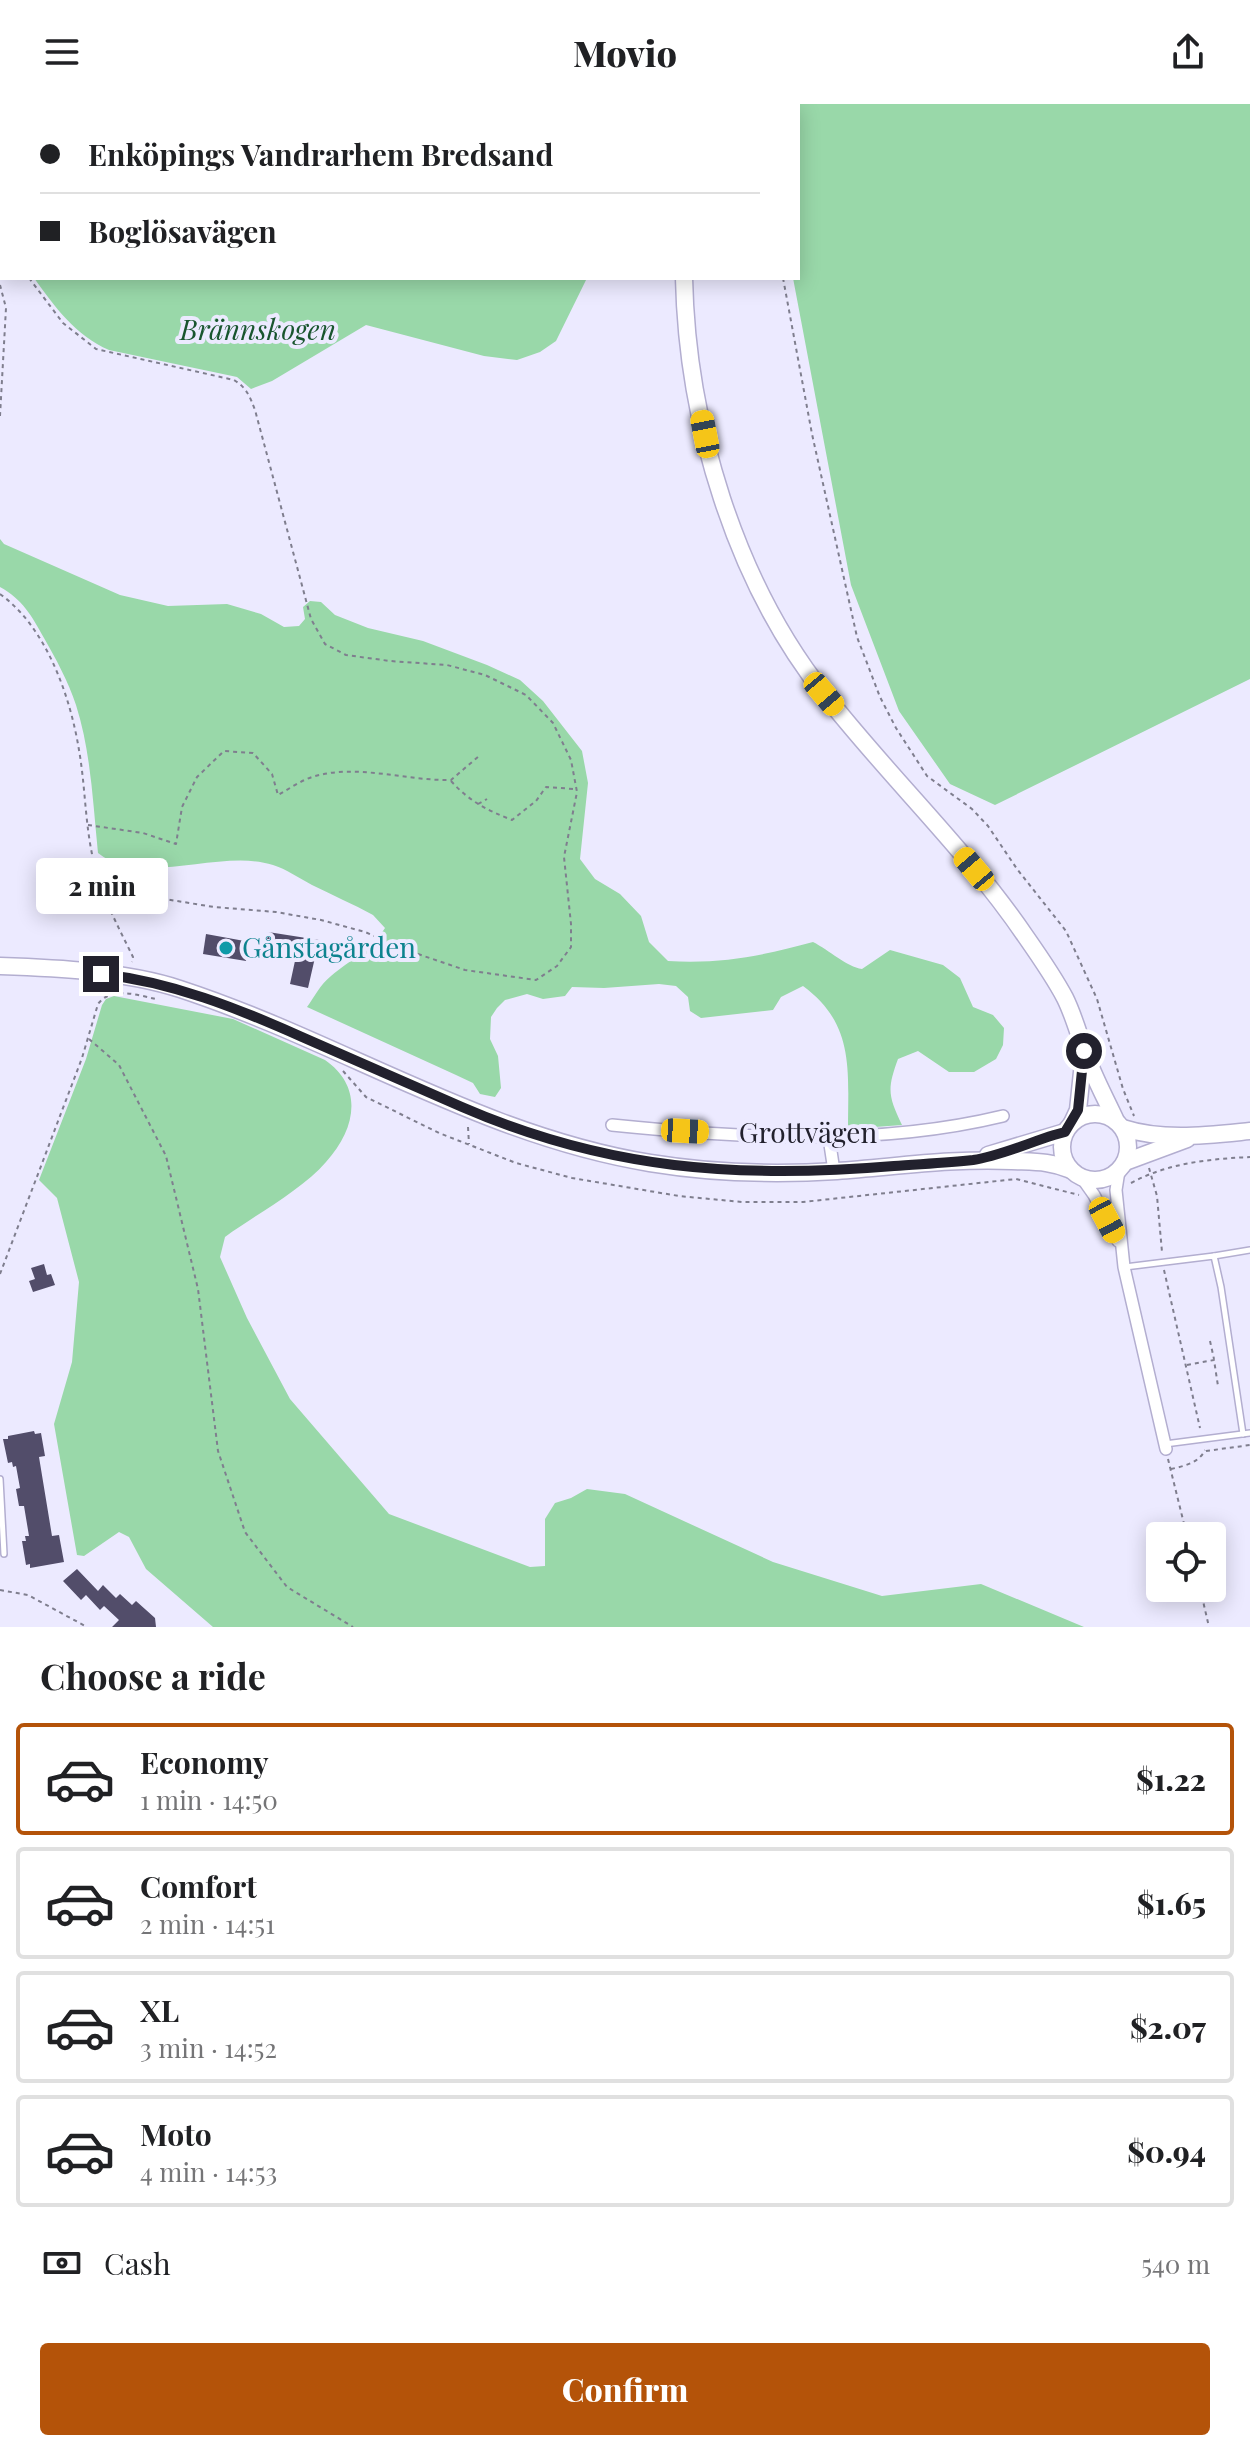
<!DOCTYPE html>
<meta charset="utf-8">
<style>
:root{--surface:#fff;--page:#f6f6f6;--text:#202124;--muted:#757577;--line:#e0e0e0;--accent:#b45309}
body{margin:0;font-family:"Playfair Display",serif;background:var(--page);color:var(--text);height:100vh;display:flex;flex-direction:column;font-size:30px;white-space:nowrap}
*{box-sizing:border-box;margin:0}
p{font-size:26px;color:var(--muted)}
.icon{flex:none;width:44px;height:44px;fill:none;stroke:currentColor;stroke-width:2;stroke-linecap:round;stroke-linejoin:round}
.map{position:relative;height:1523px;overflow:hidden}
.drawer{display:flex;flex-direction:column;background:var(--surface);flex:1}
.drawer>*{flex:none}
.guide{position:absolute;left:0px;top:0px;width:800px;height:176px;box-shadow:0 4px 20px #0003;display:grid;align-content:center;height:176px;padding:0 40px;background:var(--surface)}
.buttons{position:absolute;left:1146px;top:1418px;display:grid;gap:16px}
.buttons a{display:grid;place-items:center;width:80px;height:80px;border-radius:8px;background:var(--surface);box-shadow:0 4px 20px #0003;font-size:40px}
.end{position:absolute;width:36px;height:36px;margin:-18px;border:10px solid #22212d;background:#fff;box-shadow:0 0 0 4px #fff}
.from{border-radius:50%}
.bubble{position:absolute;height:56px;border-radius:8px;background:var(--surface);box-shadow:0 4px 20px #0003;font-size:26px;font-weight:800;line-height:56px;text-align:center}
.car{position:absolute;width:24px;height:48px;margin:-24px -12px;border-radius:10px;box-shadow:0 0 6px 2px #0007;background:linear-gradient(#f5c518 24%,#345 0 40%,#f5c518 0 76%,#345 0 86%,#f5c518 0)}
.guide b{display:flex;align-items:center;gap:28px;height:76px;font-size:30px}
.guide b+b{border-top:2px solid var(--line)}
.guide i{width:20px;height:20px;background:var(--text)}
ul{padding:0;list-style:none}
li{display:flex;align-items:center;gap:24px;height:112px;margin:0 16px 12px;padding:0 24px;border:4px solid var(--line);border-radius:8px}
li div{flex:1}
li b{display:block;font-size:30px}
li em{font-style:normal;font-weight:800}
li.active{border-color:var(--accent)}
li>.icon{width:72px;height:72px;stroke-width:1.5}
h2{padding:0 40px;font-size:36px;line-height:96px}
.pay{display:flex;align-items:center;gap:20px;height:88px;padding:0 40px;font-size:30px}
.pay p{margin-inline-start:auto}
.cta{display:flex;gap:16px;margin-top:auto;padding:16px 40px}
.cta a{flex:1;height:92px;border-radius:8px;background:var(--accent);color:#fff;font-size:32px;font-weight:800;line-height:92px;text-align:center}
header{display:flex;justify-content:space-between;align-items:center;height:104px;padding:0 40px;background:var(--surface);font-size:36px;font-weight:800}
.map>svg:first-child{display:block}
</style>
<header><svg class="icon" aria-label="menu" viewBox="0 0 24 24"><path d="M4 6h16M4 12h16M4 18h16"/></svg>Movio<svg class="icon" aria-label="share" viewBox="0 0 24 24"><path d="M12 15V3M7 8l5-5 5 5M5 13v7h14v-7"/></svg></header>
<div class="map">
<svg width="1250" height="1523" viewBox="0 0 1250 1523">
<rect width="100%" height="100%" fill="#eceaff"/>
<!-- green -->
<g fill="#99d8a9">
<path d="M 0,0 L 676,0 L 676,2 L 2,2 L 2,135 L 0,132 Z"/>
<path d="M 761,0 L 1250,0 L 1250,575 L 995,701 L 950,680 L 899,607 L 851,481 L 793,174 L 798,174 L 798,2 L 761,2 Z"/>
<path d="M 34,174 L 587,174 L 556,237 L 540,248 L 517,256 L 484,252 L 366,221 L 272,277 L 251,285 L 237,273 L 109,246 C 76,232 54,202 34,174 Z"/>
<path d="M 0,435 L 4,440 L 120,491 L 168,502 L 227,500 L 261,510 L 284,523 L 299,522 L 305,515 L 303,503 L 310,497 L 321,498 L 335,511 L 368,524 L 423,537 L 487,561 L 520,576 L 543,597 L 582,647 L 588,679 L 580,755 L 595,775 L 620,790 L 641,812 L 649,838 L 668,857 C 723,860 761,852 813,838 C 829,846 847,863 862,865 L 890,846 L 943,861 L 960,874 L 973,903 L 993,911 L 1004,924 L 1003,941 L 996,955 L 974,968 L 949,968 L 918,947 L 898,955 C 887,985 888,992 902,1021 L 848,1025 C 848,967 855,920 803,882 L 781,893 L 773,906 L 701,914 L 690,907 L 688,893 L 676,882 L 659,880 L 604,884 L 572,883 L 565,892 L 543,895 L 527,890 L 505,896 L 497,904 L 491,913 L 490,935 L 498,952 L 501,984 L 495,993 L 480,990 L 473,979 L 456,971 L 307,903 C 315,892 320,881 331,872 C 350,856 371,846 385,824 L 373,811 C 353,800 332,791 312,781 C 299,774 286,765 273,761 C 221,744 142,784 98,749 C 93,700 91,648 76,601 C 68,577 56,555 44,534 C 32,512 22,495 0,483 Z"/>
<path d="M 114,892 L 233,915 L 325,956 C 364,983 356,1025 326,1058 C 302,1086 255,1111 225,1133 L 220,1153 L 247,1214 L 290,1295 L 389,1410 L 530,1463 L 545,1462 L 545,1415 L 555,1399 L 571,1394 L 587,1385 L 625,1390 L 773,1458 L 882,1492 L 981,1480 L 1084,1523 L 213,1523 L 146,1465 L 129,1433 L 119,1428 L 84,1452 L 77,1451 L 54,1320 L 72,1258 L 79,1178 L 57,1094 L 39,1076 L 86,955 L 102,901 L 106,895 Z"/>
</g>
<!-- building -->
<g fill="#524d6a">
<path d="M 268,828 L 319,836 L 308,884 L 290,880 L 298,843 L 266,838 Z"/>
<path d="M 206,830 L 250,838 L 246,857 L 203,850 Z"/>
<path d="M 44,1160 L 47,1171 L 51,1170 L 55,1181 L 33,1188 L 29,1177 L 35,1175 L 31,1164 Z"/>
<path d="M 34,1327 L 35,1330 L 41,1329 L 45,1352 L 39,1353 L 52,1432 L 59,1431 L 64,1458 L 30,1464 L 30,1460 L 26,1461 L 22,1437 L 26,1437 L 25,1432 L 29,1432 L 24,1402 L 19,1402 L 16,1385 L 20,1384 L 16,1362 L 13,1363 L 12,1358 L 8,1359 L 3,1335 L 8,1335 L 8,1332 Z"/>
<path d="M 77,1465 L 98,1487 L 103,1481 L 116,1494 L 120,1490 L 132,1501 L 136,1497 L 155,1514 L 156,1523 L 112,1523 L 119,1516 L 104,1502 L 100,1506 L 86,1491 L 81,1496 L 63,1477 Z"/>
</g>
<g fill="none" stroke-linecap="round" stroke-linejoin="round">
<defs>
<g id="lane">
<path d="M 1214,1152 L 1250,1146"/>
<path d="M 1125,1163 L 1214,1152 L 1221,1183 L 1243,1330"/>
<path d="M 1165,1340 L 1250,1329"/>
<path d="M 0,1375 L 4,1450"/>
</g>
<g id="street">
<path d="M 612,1021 C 741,1034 875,1043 1003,1012"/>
<path d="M 829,1034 L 834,1067"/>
<path d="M 1119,1067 L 1116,1086 L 1124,1163 L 1166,1345"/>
<path d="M 1082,1074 L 1094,1091 L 1118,1137"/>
</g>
<g id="secondary">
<path d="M 686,2 L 686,0"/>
<path d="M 684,174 C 687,318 735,478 825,591 C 890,674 967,746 1026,833 C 1040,853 1054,873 1065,894 C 1073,910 1078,928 1084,945 C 1092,970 1105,993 1116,1017"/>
<path d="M 0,862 C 57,864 125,867 180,885 C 339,937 483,1032 650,1059 C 711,1069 775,1071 837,1067 C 895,1063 953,1054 1012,1057 C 1035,1058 1050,1057 1071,1066"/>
<circle cx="1095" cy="1043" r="33"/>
<path d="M 1072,1019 L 1078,1006 L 1084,949"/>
<path d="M 1123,1024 C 1163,1037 1209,1031 1250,1027"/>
<path d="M 988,1051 L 1065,1028"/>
<path d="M 1125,1058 L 1187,1035"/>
</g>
</defs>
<!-- lane casing -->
<use href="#lane" stroke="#b3aed0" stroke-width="8"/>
<!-- street casing -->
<use href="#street" stroke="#b3aed0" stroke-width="14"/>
<!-- secondary casing -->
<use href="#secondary" stroke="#b3aed0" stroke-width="19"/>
<!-- path -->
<g stroke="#7f7e8e" stroke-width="2" stroke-dasharray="4 4" stroke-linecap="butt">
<path d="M 748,0 L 748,2"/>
<path d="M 0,138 L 2,140"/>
<path d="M 29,174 L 63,219 L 96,245 L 234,276 C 247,284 250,293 255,306 L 311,515 L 325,540 L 346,551 L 390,557 L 447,561 L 485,571 L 526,591 L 553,619 L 571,656 L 577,688 L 564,753 L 571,820 L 571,843 L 557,862 L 536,876 L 465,866 L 412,848 L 365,828 L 321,816 L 276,808 L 214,803 L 103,785"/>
<path d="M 783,174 L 812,330 L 857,533 L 880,593 L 896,624 L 927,672 L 972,705 L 988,722 L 1017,765 L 1066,827 L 1097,895 L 1123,985 L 1134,1012"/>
<path d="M 0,181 L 6,204 L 0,312"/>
<path d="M 0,490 C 46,523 70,591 79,646 C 85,680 85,716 92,750 C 98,786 117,820 133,853 L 132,858"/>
<path d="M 451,677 C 470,698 487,706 512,716 L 536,697 L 546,683 L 574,685"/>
<path d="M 478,700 L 487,695"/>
<path d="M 88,721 L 143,729 L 176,740 L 182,703 L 197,673 L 224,647 L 253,649 L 272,670 L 278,691 C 289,685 300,677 312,673 C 356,659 405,677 451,676 L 479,652"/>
<path d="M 89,935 L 119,961 L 166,1052 L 198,1185 L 218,1347 L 245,1428 L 287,1483 L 353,1523"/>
<path d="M 343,967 L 366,993 L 439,1029 L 516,1059 L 572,1074 L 679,1092 L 742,1098 L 803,1098 L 1016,1075 L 1079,1091"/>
<path d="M 468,1023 L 469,1040"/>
<path d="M 1149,1064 L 1157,1092 L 1162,1148"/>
<path d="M 1131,1079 C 1168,1059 1209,1055 1250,1053"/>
<path d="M 1164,1166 L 1200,1324"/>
<path d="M 0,1170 L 82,954 L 98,900 C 111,882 137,891 156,895"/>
<path d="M 1210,1237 L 1214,1255"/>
<path d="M 1187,1261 L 1214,1256 L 1218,1282"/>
<path d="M 1206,1347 L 1250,1341"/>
<path d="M 1168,1355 L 1187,1432"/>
<path d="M 1171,1365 C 1184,1362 1199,1359 1205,1346"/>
<path d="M 1200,1484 L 1209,1523"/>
<path d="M 0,1486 L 28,1491 L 87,1523"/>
</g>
<!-- lane -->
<use href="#lane" stroke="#fff" stroke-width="5"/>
<!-- street -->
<use href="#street" stroke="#fff" stroke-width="11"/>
<!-- secondary -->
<use href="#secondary" stroke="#fff" stroke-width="16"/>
</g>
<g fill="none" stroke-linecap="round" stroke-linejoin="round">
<!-- route -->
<path stroke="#22212d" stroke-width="10" d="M 101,870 C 172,878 237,904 302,933 C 355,956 409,980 462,1003 C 607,1066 739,1075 894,1062 C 920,1060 947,1059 973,1056 C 1000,1052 1028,1039 1054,1031 L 1065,1028 L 1078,1006 L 1084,947"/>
</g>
<!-- markers -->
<circle fill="#0f9aa8" stroke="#eceaff" stroke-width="3" cx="226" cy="844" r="8"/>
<g text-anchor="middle" stroke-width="8" stroke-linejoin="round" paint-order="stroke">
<!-- park labels -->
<g font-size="28" font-style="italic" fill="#19552f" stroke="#eceaff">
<text x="258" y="236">Brännskogen</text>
</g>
<!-- culture labels -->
<g font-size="28" fill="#0d838f" stroke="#eceaff" text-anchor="start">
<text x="242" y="854">Gånstagården</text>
</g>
<!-- street labels -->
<g font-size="28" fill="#22212d" stroke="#eceaff">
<text x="808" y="1039">Grottvägen</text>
</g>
</g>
</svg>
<div class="buttons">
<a><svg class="icon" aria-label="locate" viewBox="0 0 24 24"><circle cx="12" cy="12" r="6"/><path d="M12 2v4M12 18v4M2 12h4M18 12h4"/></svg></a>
</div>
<i class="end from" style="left:1084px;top:947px"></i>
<i class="end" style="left:101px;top:870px"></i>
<div class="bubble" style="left:36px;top:754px;width:132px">2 min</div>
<i class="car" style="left:705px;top:330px;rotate:349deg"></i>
<i class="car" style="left:824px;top:590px;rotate:140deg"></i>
<i class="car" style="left:974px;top:765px;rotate:320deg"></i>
<i class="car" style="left:685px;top:1027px;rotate:93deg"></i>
<i class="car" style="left:1107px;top:1116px;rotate:152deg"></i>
<div class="guide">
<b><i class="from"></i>Enköpings Vandrarhem Bredsand</b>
<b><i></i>Boglösavägen</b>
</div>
</div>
<section class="drawer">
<h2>Choose a ride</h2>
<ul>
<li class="active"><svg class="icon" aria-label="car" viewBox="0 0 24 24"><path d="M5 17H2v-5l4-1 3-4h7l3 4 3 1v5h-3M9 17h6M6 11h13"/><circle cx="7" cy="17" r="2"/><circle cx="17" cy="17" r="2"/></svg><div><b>Economy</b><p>1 min · 14:50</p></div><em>$1.22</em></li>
<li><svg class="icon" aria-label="car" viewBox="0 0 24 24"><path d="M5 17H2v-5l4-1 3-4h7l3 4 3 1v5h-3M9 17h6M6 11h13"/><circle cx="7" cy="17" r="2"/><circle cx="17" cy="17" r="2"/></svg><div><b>Comfort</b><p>2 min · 14:51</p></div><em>$1.65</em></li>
<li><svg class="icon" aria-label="car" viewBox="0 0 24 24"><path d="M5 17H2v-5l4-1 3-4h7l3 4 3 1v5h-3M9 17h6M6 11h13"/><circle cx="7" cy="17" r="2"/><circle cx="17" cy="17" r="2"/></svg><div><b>XL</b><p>3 min · 14:52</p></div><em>$2.07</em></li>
<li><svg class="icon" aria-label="car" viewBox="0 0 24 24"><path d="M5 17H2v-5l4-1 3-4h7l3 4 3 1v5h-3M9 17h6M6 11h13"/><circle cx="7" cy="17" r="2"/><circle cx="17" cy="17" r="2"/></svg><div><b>Moto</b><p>4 min · 14:53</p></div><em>$0.94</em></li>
</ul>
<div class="pay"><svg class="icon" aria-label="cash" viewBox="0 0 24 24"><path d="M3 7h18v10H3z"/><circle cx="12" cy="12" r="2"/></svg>Cash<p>540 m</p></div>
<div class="cta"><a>Confirm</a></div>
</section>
